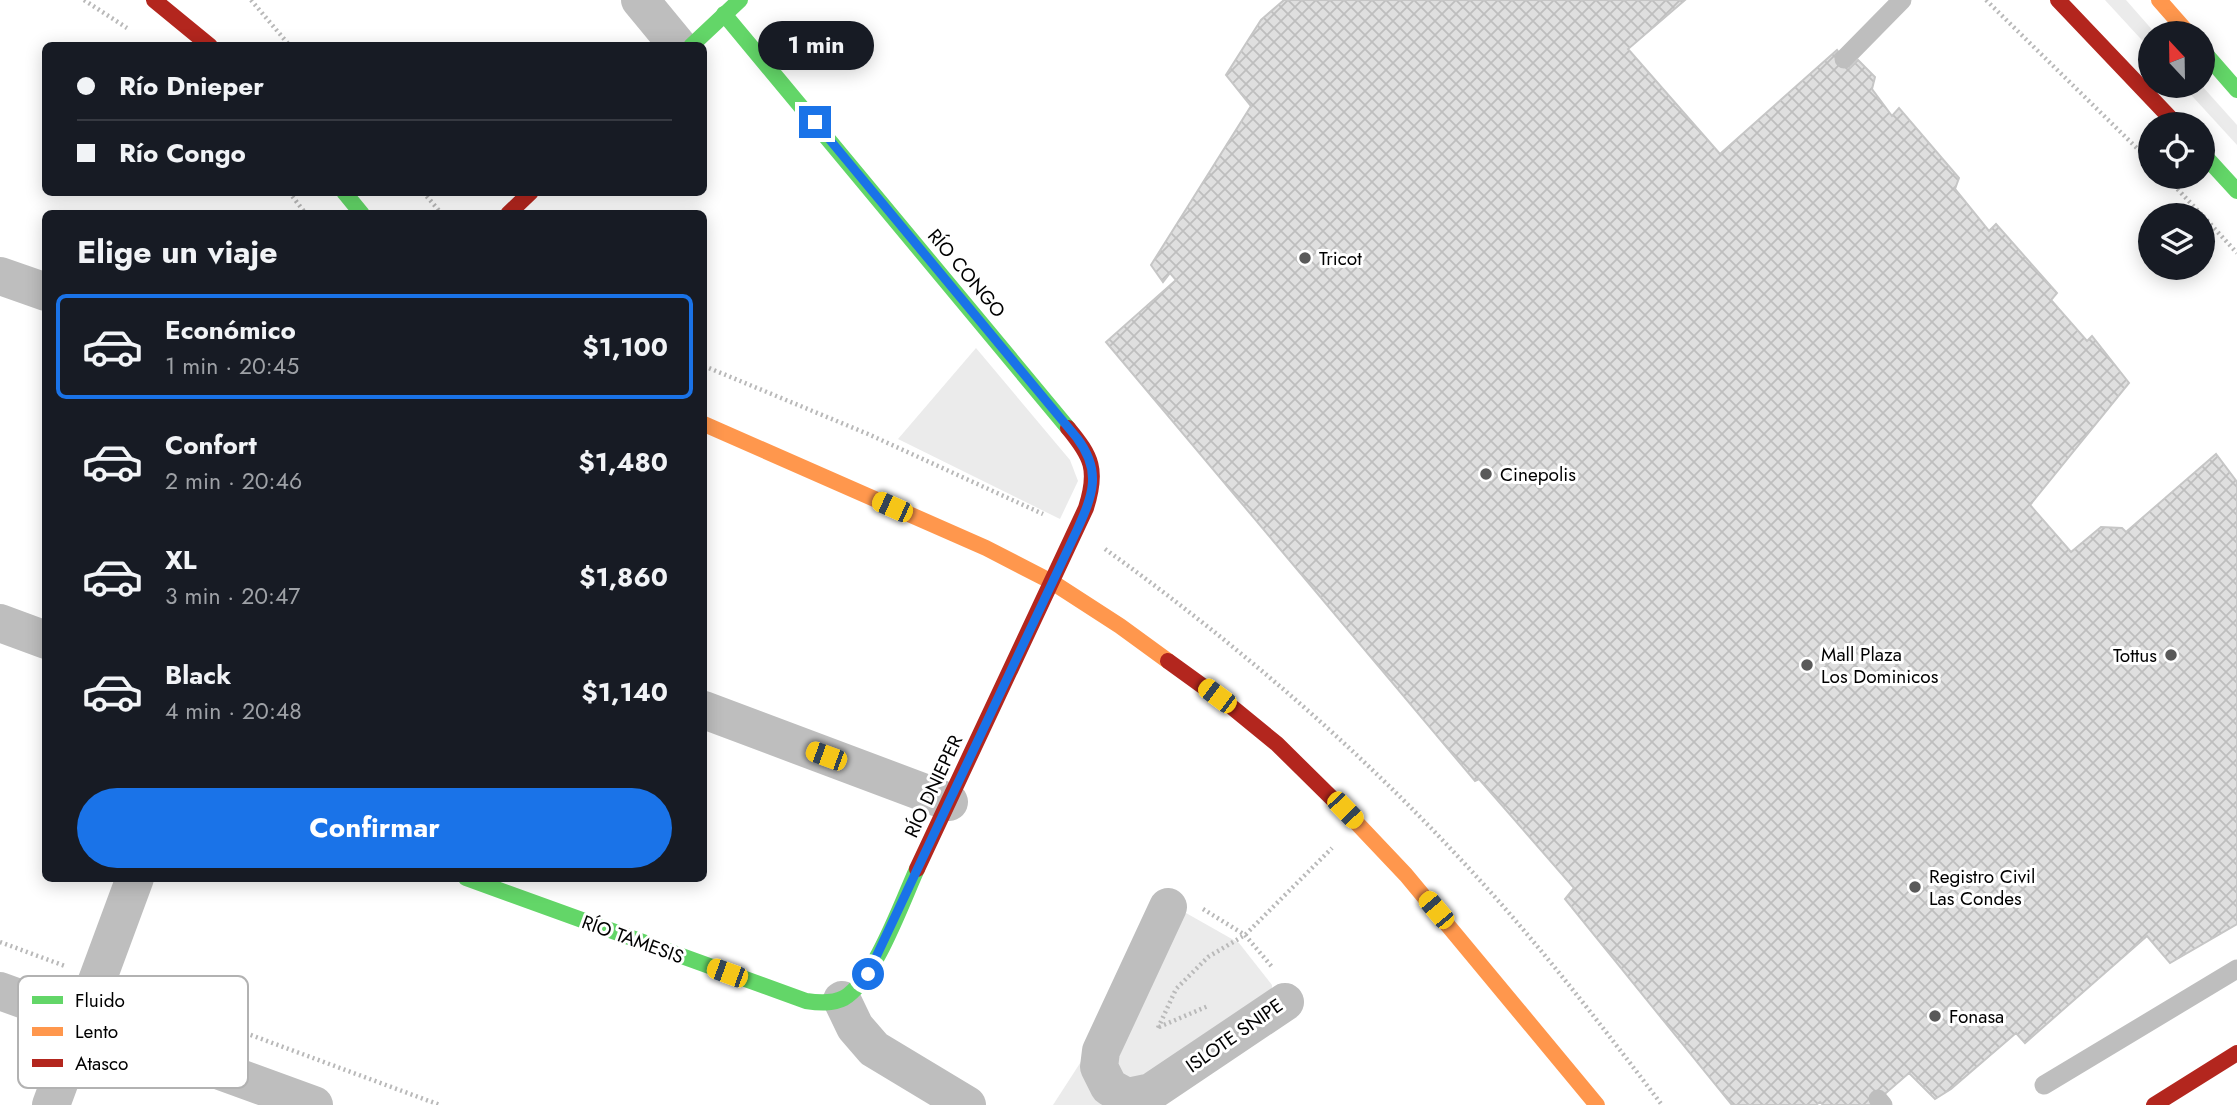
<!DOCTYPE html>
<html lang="es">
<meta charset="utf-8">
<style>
:root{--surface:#171b24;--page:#20242c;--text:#f1f3f6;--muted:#9ea1a6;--line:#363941;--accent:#1a73e8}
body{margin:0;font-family:Jost,sans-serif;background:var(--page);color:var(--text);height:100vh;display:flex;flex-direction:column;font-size:26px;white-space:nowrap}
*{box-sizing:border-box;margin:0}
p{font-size:23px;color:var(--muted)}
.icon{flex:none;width:38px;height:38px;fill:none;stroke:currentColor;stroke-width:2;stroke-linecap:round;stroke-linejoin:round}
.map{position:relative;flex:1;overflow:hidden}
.panel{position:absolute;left:42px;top:210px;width:665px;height:672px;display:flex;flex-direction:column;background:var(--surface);border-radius:10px;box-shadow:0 4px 18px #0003}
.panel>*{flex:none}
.top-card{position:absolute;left:42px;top:42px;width:665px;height:154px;border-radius:10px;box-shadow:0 4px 18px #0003;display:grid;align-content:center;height:154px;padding:0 35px;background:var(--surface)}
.needle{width:46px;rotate:338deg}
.buttons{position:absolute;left:2138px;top:21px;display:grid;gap:14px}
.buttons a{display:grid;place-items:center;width:77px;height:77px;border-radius:50%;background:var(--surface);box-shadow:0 4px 18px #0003;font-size:35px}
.end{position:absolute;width:32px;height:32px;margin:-16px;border:9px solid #1a73e8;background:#fff;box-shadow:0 0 0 4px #fff}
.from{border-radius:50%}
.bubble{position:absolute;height:49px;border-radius:24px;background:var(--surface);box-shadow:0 4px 18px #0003;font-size:23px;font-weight:700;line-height:49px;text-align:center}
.car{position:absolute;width:21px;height:42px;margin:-21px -10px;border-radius:9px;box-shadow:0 0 5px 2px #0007;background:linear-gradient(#f5c518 24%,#345 0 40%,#f5c518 0 76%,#345 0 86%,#f5c518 0)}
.top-card b{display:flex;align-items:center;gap:24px;height:66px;font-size:26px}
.top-card b+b{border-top:2px solid var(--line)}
.top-card i{width:18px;height:18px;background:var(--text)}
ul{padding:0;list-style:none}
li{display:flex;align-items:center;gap:21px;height:105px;margin:0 14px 10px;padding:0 21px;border:4px solid transparent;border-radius:10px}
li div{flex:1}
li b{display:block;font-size:26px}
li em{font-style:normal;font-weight:700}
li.on{border-color:var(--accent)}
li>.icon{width:63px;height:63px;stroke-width:1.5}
h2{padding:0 35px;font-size:32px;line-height:84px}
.primary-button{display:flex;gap:14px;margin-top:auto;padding:14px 35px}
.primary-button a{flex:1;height:80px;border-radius:42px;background:var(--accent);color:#fff;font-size:28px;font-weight:700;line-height:80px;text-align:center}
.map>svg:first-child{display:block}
</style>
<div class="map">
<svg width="2237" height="1105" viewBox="0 0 2237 1105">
<defs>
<pattern id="building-cross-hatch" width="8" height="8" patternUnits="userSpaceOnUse" patternTransform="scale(1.75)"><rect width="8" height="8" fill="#dfdfdf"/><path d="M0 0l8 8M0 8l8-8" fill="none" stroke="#bebebe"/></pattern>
</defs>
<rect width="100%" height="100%" fill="#fff"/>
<!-- green -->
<g fill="#ebebeb">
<path d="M 2105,0 L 2126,0 L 2155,33 L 2151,33 L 2151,50 Z"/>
<path d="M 2183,86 L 2202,86 L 2237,125 L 2237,145 Z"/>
<path d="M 976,348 L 1070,460 L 1078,481 L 1060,519 L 898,439 Z"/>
<path d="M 1186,913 L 1239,943 L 1272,985 L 1272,996 L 1138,1081 L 1122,1077 L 1115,1067 L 1175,920 Z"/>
<path d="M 1084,1057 L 1112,1105 L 1053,1105 Z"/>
</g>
<!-- building -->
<path fill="url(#building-cross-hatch)" stroke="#c6c6c6" stroke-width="2" d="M 1284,0 L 1685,0 L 1628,49 L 1720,154 L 1837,50 L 1850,68 L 1858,60 L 1875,77 L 1872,89 L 1892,116 L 1899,108 L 1959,178 L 1955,189 L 1989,231 L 1996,224 L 2057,293 L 2051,300 L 2087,341 L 2092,336 L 2129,383 L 2030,505 L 2071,552 L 2101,527 L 2122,528 L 2126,532 L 2216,454 L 2237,482 L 2237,924 L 2170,963 L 2147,936 L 2025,1043 L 2016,1033 L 1951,1089 L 1935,1099 L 1909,1073 L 1872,1105 L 1823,1105 L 1820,1102 L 1816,1105 L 1732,1105 L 1565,899 L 1574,888 L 1479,779 L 1475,781 L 1106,342 L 1176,280 L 1170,273 L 1163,282 L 1151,265 L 1251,106 L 1226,75 L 1261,20 Z"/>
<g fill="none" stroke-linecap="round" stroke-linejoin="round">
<!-- path -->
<g stroke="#b9b9b9" stroke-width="4.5" stroke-dasharray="2 3.5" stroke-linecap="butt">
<path d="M 84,0 L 127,28"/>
<path d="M 251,0 L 290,46"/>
<path d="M 1986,0 L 2151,162"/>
<path d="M 2166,177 L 2202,215"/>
<path d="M 289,192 L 306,214"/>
<path d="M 423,192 L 442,214"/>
<path d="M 2203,216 L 2237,253"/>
<path d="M 704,366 L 868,434 L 1043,514"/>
<path d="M 1105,549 C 1234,642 1356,746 1464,863 C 1535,939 1599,1022 1662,1105"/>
<path d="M 1203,909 L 1245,935 L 1273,968"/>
<path d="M 0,942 L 65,966"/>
<path d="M 132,991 L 440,1105"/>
<path d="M 1159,1027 L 1208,1006"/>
<path d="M 1158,1028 L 1176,989 L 1208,957 L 1245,935 L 1332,848"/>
</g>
<!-- lane -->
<g stroke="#bebebe" stroke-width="19">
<path d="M 1844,59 L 1902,0"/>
<path d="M 2044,1085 L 2237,969"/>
<path d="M 1878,1099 L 1883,1105"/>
</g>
<!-- street -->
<g stroke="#bebebe" stroke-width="38">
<path d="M 640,0 L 678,46"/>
<path d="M 0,276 L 46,292"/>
<path d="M 0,623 L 46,640"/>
<path d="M 704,710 L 949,802"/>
<path d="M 1168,907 L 1101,1051 L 1099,1067 L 1109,1087 L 1127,1097 L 1151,1092 L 1285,1002"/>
<path d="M 0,991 L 314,1105"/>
<path d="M 842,1000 L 855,1027 L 874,1049 L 967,1105"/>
<path d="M 51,1105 L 135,878"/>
</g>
<!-- fast -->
<g stroke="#63d668" stroke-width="16">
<path d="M 724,14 L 1068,428"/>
<path d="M 691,46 L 740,0"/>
<path d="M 2203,51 L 2237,90"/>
<path d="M 2203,154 L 2237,191"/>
<path d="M 344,192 L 362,214"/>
<path d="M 466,878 L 806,1001 C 819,1003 832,1004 844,998 C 874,981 902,902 917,869"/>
</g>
<!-- slow -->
<g stroke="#ff974d" stroke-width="16">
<path d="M 2159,0 L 2188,33"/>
<path d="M 704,424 L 986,548 L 1052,582 L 1120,626 L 1168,661"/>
<path d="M 1352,818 L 1406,875 L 1597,1105"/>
</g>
<!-- jam -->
<g stroke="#b3261e" stroke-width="16">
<path d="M 154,0 L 210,46"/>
<path d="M 2058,0 L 2176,124"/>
<path d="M 508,214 L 531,192"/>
<path d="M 1168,661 L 1233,708 L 1277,744 L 1352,818"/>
<path d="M 917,869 L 1086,508 C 1098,470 1092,457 1068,428"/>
<path d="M 2154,1105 L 2237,1053"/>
</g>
</g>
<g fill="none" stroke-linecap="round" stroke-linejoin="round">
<!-- route -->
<path stroke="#1a73e8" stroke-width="9" d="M 815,122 L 1077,438 C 1102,471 1093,495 1077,530 L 868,974"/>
</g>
<!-- markers -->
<g fill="#595959" stroke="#fff" stroke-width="2.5">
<circle cx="1305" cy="258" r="7"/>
<circle cx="1486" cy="474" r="7"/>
<circle cx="2171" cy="655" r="7"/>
<circle cx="1807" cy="665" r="7"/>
<circle cx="1915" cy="887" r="7"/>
<circle cx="1935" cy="1016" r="7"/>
</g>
<g text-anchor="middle" stroke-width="6" stroke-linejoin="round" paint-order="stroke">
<!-- poi labels -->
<g font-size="19" fill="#000" stroke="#fff" text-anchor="start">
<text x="1319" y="265">Tricot</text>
<text x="1500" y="481">Cinepolis</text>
<text x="1821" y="661">Mall Plaza<tspan x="1821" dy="22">Los Dominicos</tspan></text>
<text x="2157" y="662" text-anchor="end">Tottus</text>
<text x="1929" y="883">Registro Civil<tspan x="1929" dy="22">Las Condes</tspan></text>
<text x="1949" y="1023">Fonasa</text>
</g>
<!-- street labels -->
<g font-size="19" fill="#000" stroke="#fff">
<text transform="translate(967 273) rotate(50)" y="7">RÍO CONGO</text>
<text transform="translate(933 786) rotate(-65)" y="7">RÍO DNIEPER</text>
<text transform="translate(633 939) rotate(20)" y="7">RÍO TAMESIS</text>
<text transform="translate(1234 1035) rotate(-35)" y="7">ISLOTE SNIPE</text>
</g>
</g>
<!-- legend -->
<rect x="18" y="976" width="230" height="112" rx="10" fill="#fff" stroke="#b2b2b2" stroke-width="2"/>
<rect x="32" y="996" width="31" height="8" fill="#63d668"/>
<rect x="32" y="1027" width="31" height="9" fill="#ff974d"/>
<rect x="32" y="1059" width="31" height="8" fill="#b3261e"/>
<g font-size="19" fill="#000">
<text x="75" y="1007">Fluido</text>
<text x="75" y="1038">Lento</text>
<text x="75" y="1070">Atasco</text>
</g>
</svg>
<div class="buttons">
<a><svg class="needle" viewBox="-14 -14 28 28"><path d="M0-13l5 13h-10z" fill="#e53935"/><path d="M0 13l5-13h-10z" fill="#9ea1a6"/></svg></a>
<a><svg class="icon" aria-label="locate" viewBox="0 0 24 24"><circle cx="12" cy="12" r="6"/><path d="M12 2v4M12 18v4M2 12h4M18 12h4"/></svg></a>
<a><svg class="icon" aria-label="layers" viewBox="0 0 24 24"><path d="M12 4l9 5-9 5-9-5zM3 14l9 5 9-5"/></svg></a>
</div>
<i class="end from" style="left:868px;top:974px"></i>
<i class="end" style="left:815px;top:122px"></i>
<div class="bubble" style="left:758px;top:21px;width:116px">1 min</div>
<i class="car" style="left:892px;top:507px;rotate:294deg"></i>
<i class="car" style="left:1217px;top:696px;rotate:307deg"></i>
<i class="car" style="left:826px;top:756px;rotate:290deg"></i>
<i class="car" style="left:1345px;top:810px;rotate:136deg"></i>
<i class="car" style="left:1436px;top:910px;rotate:320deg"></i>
<i class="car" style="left:727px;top:973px;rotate:290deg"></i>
<div class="top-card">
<b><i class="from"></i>Río Dnieper</b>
<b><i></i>Río Congo</b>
</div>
<section class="panel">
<h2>Elige un viaje</h2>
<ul>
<li class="on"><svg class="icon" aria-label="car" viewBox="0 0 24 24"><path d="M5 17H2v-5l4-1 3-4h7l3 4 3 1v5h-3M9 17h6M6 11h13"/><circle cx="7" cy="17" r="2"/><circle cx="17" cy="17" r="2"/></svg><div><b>Económico</b><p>1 min · 20:45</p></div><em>$1,100</em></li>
<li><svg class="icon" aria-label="car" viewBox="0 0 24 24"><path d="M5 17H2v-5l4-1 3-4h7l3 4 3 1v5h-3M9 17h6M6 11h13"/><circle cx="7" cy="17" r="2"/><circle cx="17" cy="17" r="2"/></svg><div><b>Confort</b><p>2 min · 20:46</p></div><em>$1,480</em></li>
<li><svg class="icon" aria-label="car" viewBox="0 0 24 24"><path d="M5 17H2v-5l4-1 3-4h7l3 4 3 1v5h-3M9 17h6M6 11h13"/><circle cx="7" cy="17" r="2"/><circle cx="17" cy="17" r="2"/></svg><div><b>XL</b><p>3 min · 20:47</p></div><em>$1,860</em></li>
<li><svg class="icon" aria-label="car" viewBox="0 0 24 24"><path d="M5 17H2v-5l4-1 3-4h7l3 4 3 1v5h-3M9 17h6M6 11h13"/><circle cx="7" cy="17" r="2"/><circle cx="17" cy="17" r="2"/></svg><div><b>Black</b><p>4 min · 20:48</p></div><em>$1,140</em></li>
</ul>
<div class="primary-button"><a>Confirmar</a></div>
</section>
</div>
